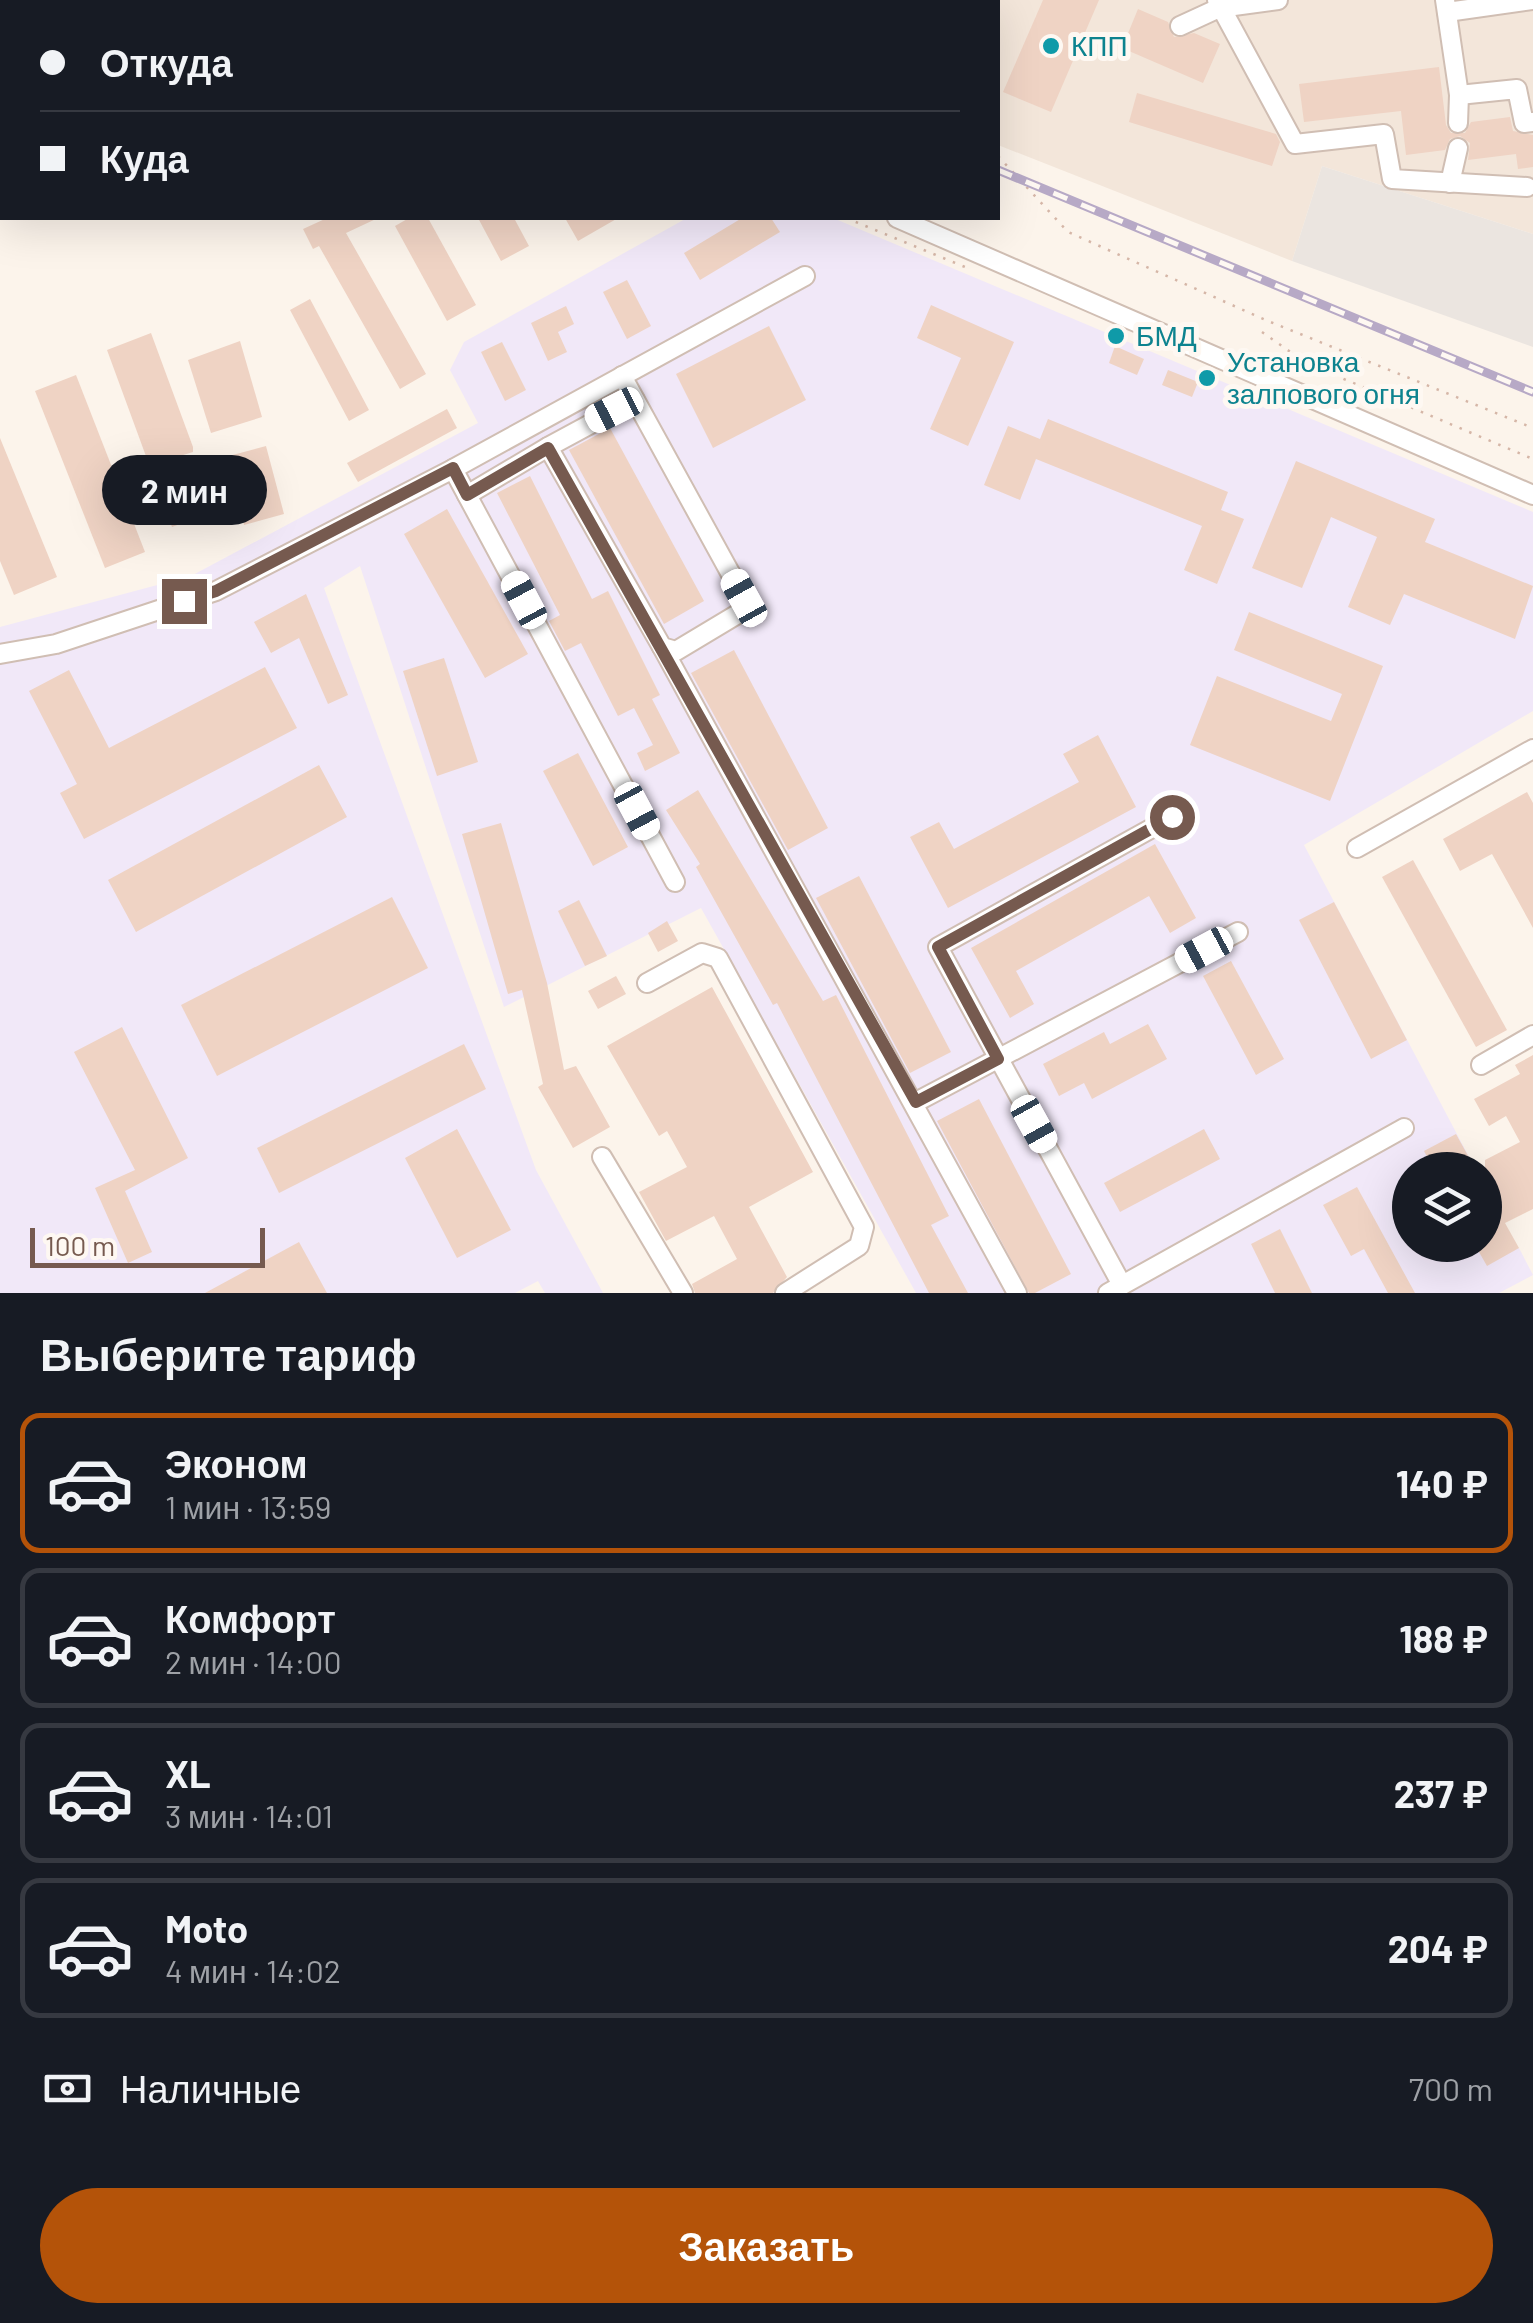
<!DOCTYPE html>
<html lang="ru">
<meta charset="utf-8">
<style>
:root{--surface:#171b24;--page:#242831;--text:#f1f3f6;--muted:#9ea1a6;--line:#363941;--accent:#b45309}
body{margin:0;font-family:Barlow,sans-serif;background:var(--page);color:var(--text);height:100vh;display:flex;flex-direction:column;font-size:38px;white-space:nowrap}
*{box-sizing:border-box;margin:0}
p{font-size:32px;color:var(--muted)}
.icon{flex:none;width:55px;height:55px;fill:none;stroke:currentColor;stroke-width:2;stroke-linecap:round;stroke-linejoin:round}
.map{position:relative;height:1293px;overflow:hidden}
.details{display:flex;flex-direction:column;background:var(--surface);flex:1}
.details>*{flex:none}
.banner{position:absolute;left:0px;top:0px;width:1000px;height:220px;box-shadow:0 10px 40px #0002;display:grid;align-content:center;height:220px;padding:0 40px;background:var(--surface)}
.tools{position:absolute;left:1392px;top:1152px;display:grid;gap:20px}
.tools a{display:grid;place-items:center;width:110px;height:110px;border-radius:50%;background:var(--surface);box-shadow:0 10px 40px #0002;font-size:50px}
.scale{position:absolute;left:30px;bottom:25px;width:235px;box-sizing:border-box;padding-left:10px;border:5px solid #765a4f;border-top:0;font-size:28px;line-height:35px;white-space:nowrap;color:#765a4f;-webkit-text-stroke:8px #fef8f2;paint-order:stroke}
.end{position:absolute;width:45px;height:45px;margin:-22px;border:12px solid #765a4f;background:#fff;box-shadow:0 0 0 5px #fff}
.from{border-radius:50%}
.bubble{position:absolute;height:70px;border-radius:35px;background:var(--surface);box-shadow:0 10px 40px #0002;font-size:32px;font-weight:700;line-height:70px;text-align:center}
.car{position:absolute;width:30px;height:60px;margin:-30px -15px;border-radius:12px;box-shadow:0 0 8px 2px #0007;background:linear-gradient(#fff 24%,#345 0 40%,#fff 0 76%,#345 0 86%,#fff 0)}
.banner b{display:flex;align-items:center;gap:35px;height:95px;font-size:38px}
.banner b+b{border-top:2px solid var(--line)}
.banner i{width:25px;height:25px;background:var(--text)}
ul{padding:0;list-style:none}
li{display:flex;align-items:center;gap:30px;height:140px;margin:0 20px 15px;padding:0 20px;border:5px solid var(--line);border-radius:20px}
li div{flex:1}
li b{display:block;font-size:38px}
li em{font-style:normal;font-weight:700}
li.on{border-color:var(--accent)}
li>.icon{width:90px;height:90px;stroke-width:1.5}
h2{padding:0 40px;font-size:45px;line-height:120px}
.pay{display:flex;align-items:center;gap:25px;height:110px;padding:0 40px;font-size:38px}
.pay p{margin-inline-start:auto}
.action{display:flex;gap:20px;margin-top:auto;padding:20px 40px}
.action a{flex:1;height:115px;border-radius:60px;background:var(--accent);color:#fff;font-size:40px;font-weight:700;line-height:115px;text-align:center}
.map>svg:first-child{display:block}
</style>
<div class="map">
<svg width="1533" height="1293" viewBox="0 0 1533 1293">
<rect width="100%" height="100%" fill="#fcf4eb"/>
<!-- residential -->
<path fill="#f3e6da" d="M 670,0 L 1533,0 L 1533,234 L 1322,166 L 1292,261 L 998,145 L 998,2 Z"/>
<!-- industrial -->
<path fill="#ebe5e0" d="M 1322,166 L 1533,234 L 1533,347 L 1292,261 Z"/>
<!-- education -->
<path fill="#f1e8f8" d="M 687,218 L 833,218 L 1533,512 L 1533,711 L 1304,845 L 1476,1170 L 1410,1170 L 1410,1245 L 1519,1248 L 1533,1275 L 1499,1293 L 916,1293 L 701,908 L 504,1007 L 360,566 L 324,588 L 536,1170 L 603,1293 L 545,1293 L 538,1281 L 515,1293 L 0,1293 L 0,627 L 191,576 L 478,423 L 450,370 L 464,342 Z"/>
<!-- building -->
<g fill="#efd3c4">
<path d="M 1043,0 L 1099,0 L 1051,112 L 1003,92 Z"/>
<path d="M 1138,9 L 1168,22 L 1174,37 L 1194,33 L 1220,44 L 1203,83 L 1122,48 Z"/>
<path d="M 1439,67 L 1446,125 L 1451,133 L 1465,133 L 1471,122 L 1510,117 L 1513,131 L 1533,135 L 1533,167 L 1518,169 L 1516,154 L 1468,160 L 1470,143 L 1460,136 L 1450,139 L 1445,150 L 1406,155 L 1401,111 L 1304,122 L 1299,84 Z"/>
<path d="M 1137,93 L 1276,134 L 1280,142 L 1272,166 L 1129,122 Z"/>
<path d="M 327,218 L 378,218 L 346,233 L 426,374 L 400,389 L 319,246 L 313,249 L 303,229 Z"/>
<path d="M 409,218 L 428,218 L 476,305 L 447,321 L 395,226 Z"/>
<path d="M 478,218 L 514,218 L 529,246 L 501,261 Z"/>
<path d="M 565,218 L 618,218 L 578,241 Z"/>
<path d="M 742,218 L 771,218 L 780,232 L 700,280 L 684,253 Z"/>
<path d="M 627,280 L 651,326 L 627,339 L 603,292 Z"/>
<path d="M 310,299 L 369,410 L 349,421 L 290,310 Z"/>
<path d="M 931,305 L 1014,342 L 968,446 L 930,429 L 961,358 L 917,338 Z"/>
<path d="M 566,306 L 574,324 L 558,332 L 567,352 L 548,361 L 531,323 Z"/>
<path d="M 769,326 L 806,400 L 713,448 L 676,374 Z"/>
<path d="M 151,333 L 193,447 L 193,452 L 180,456 L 202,516 L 172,527 L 107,350 Z"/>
<path d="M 240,341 L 262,417 L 211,433 L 188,360 Z"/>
<path d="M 502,342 L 526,390 L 505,401 L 481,352 Z"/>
<path d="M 1115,346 L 1144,359 L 1137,375 L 1109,363 Z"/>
<path d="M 1168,370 L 1198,382 L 1192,397 L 1162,385 Z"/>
<path d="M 76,375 L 145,552 L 105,568 L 35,391 Z"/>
<path d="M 447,409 L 457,428 L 358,482 L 347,463 Z"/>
<path d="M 1048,419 L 1228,492 L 1221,510 L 1244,519 L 1217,584 L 1184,570 L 1202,526 L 1036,459 L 1020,500 L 984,485 L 1008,426 L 1040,439 Z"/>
<path d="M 610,428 L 704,601 L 664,624 L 569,450 Z"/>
<path d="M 0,438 L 57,577 L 14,595 L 0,561 Z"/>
<path d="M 266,446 L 284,514 L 244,525 L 225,457 Z"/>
<path d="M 1296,461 L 1435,519 L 1425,542 L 1533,586 L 1515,639 L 1404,594 L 1390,625 L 1348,607 L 1377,537 L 1331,517 L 1302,588 L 1252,568 Z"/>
<path d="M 530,476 L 592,599 L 608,591 L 660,695 L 652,699 L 680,753 L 645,771 L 637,753 L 653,745 L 634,708 L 618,716 L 581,643 L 565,651 L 549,621 L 560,615 L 497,493 Z"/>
<path d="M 447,509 L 528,654 L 485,678 L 404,534 Z"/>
<path d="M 306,594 L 348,695 L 328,704 L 299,638 L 271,653 L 254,622 Z"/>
<path d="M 1249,612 L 1383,666 L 1330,801 L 1190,745 L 1217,676 L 1331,721 L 1342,694 L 1234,650 Z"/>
<path d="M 734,650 L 828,828 L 788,850 L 691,673 Z"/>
<path d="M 444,658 L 478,762 L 437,776 L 403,671 Z"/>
<path d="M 265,667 L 297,728 L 84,839 L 60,793 L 77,784 L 29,691 L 69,670 L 109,748 Z"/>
<path d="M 1098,735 L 1136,807 L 948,908 L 910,837 L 939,822 L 954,849 L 1079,782 L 1063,754 Z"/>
<path d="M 578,753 L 628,847 L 593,866 L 543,771 Z"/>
<path d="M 319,765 L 347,817 L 136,932 L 108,880 Z"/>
<path d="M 698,790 L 823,1001 L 836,995 L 949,1216 L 931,1225 L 968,1293 L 929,1293 L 777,1003 L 773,1005 L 696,867 L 700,864 L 666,810 Z"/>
<path d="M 1527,792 L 1533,803 L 1533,928 L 1492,854 L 1460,871 L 1443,839 Z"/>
<path d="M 501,823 L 547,983 L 564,1070 L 576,1066 L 610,1127 L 573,1148 L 538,1087 L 543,1084 L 522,990 L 508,994 L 462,834 Z"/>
<path d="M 1155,844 L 1196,918 L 1170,933 L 1149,896 L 1016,971 L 1034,1004 L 1010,1018 L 971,948 Z"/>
<path d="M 1413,860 L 1507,1030 L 1476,1047 L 1382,877 Z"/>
<path d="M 859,876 L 951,1052 L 910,1073 L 816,898 Z"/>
<path d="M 392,897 L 428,968 L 217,1076 L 181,1005 Z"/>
<path d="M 579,900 L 607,956 L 585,966 L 558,911 Z"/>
<path d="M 1334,902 L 1407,1040 L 1371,1059 L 1299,920 Z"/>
<path d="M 667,921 L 678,941 L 658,952 L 648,933 Z"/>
<path d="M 1231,961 L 1284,1059 L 1256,1075 L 1203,976 Z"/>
<path d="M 616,976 L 626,994 L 598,1009 L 588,991 Z"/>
<path d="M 712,987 L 813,1172 L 749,1207 L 787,1277 L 773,1293 L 695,1293 L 692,1284 L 737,1259 L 714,1216 L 666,1241 L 639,1192 L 687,1167 L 667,1131 L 659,1136 L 607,1046 Z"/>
<path d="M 1148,1024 L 1167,1059 L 1092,1099 L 1084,1083 L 1059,1096 L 1043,1064 L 1104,1032 L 1110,1044 Z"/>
<path d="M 122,1027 L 188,1158 L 125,1191 L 152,1252 L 128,1263 L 95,1188 L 135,1170 L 74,1052 Z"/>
<path d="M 464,1044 L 486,1089 L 279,1193 L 257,1148 Z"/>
<path d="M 1533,1055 L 1533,1209 L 1505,1223 L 1519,1248 L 1487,1266 L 1475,1245 L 1485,1245 L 1485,1160 L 1520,1142 L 1506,1116 L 1489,1126 L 1474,1099 L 1520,1074 L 1515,1065 Z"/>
<path d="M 979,1099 L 1071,1274 L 1035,1293 L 1029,1293 L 937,1121 Z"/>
<path d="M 457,1129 L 511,1230 L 457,1258 L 405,1158 Z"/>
<path d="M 1204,1129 L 1220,1159 L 1120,1212 L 1104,1183 Z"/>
<path d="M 1456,1134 L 1476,1170 L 1434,1170 L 1424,1151 Z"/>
<path d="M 1357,1187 L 1415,1293 L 1388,1293 L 1364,1249 L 1351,1256 L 1323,1205 Z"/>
<path d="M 1280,1229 L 1312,1293 L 1275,1293 L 1251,1244 Z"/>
<path d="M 299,1242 L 327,1293 L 205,1293 Z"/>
</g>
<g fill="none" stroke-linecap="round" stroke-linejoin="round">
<defs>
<g id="minor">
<path d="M 480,0 L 485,2"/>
<path d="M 759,0 L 763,2"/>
<path d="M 949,0 L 955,2"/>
<path d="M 1217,0 L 1295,144 L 1384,134 L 1392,179 L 1527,187"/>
<path d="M 1445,0 L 1459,95 L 1458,123"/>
<path d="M 985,2 L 988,0"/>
<path d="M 1447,12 L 1533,0"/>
<path d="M 1180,26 L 1219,8 L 1278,0"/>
<path d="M 1459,95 L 1517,89 L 1524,123 L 1533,122"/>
<path d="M 1450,183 L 1458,148"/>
<path d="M 897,218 L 1533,495"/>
<path d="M 548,447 L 635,400"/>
<path d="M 453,469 L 675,882"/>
<path d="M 467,495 L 548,447 L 662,647 L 676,651 L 741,612 L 744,598 L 622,376"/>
<path d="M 662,647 L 1017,1293"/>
<path d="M 0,654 L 56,644 L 216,591 L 453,469 L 805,276"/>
<path d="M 1357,848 L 1533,749"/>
<path d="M 647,983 L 702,953 L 718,958 L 864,1227 L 859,1246 L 785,1293"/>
<path d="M 1481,1065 L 1533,1035"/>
<path d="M 916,1102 L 1238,932"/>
<path d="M 602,1157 L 683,1293"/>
<path d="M 1122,1285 L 938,947 L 1172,817"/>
<path d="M 1108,1293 L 1404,1128"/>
</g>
</defs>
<!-- minor casing -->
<use href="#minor" stroke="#d0beb3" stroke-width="22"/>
<!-- path -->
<g stroke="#d5b6a7" stroke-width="2.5" stroke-dasharray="2.5 8" stroke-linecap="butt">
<path d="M 830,0 L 833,2"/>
<path d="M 998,156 L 1068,232 L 1268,321 L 1533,428"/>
<path d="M 846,218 L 965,267"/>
<path d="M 1262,332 L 1306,363 L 1533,459"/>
</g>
<!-- minor -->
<use href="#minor" stroke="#fff" stroke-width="18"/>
<defs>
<g id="rail">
<path d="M 598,0 L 603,2"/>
<path d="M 622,0 L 627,2"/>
<path d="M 998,170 L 1533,392"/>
</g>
</defs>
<!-- rail casing -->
<use href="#rail" stroke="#b7a9c6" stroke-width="9"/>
<!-- rail -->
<use href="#rail" stroke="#fef8f2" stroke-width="5" stroke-dasharray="15" stroke-linecap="butt"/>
</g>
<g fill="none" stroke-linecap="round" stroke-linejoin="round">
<!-- route -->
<path stroke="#765a4f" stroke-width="12" d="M 184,601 L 216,591 L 453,468 L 467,495 L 548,448 L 916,1102 L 998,1059 L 938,947 L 1172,817"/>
</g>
<!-- markers -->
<g fill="#0f9aa8" stroke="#fef8f2" stroke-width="4">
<circle cx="1051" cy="46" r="10"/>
<circle cx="1116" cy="336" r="10"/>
<circle cx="1207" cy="378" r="10"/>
</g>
<g text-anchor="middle" stroke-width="10" stroke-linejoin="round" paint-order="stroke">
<!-- culture labels -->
<g font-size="28" fill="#0d838f" stroke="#fef8f2" text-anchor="start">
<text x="1071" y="56">КПП</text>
<text x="1136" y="346">БМД</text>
<text x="1227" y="372">Установка<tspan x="1227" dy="32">залпового огня</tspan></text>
</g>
</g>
</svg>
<div class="tools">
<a><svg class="icon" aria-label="layers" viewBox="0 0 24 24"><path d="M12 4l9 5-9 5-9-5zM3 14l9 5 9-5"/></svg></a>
</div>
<div class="scale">100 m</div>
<i class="end from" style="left:1172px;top:817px"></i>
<i class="end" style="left:184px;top:601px"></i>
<div class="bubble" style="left:102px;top:455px;width:165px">2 мин</div>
<i class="car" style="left:614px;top:410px;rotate:243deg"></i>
<i class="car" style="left:744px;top:598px;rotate:331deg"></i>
<i class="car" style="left:524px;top:600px;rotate:332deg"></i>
<i class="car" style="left:637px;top:811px;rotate:152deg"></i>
<i class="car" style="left:1204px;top:950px;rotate:242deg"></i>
<i class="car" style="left:1034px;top:1124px;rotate:151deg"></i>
<div class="banner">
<b><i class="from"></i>Откуда</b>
<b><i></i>Куда</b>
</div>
</div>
<section class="details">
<h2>Выберите тариф</h2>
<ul>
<li class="on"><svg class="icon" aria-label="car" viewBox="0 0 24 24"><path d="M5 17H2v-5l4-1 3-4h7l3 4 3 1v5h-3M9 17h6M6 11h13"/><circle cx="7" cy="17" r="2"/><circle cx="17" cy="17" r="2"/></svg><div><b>Эконом</b><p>1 мин · 13:59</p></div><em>140 ₽</em></li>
<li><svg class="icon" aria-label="car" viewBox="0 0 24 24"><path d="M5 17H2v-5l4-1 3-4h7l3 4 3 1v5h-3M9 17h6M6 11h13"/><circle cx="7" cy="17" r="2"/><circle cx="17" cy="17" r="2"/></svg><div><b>Комфорт</b><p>2 мин · 14:00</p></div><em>188 ₽</em></li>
<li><svg class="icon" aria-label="car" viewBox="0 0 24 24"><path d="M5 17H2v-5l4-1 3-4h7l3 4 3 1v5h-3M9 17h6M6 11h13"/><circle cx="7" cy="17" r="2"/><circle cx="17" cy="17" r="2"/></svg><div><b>XL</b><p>3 мин · 14:01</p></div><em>237 ₽</em></li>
<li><svg class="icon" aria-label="car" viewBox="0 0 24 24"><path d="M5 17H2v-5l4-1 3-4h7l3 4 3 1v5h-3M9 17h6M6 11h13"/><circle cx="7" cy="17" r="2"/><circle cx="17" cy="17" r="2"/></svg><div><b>Moto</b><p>4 мин · 14:02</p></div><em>204 ₽</em></li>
</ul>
<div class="pay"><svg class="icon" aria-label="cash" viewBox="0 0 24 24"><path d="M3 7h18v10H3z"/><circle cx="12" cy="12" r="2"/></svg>Наличные<p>700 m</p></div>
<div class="action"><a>Заказать</a></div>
</section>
